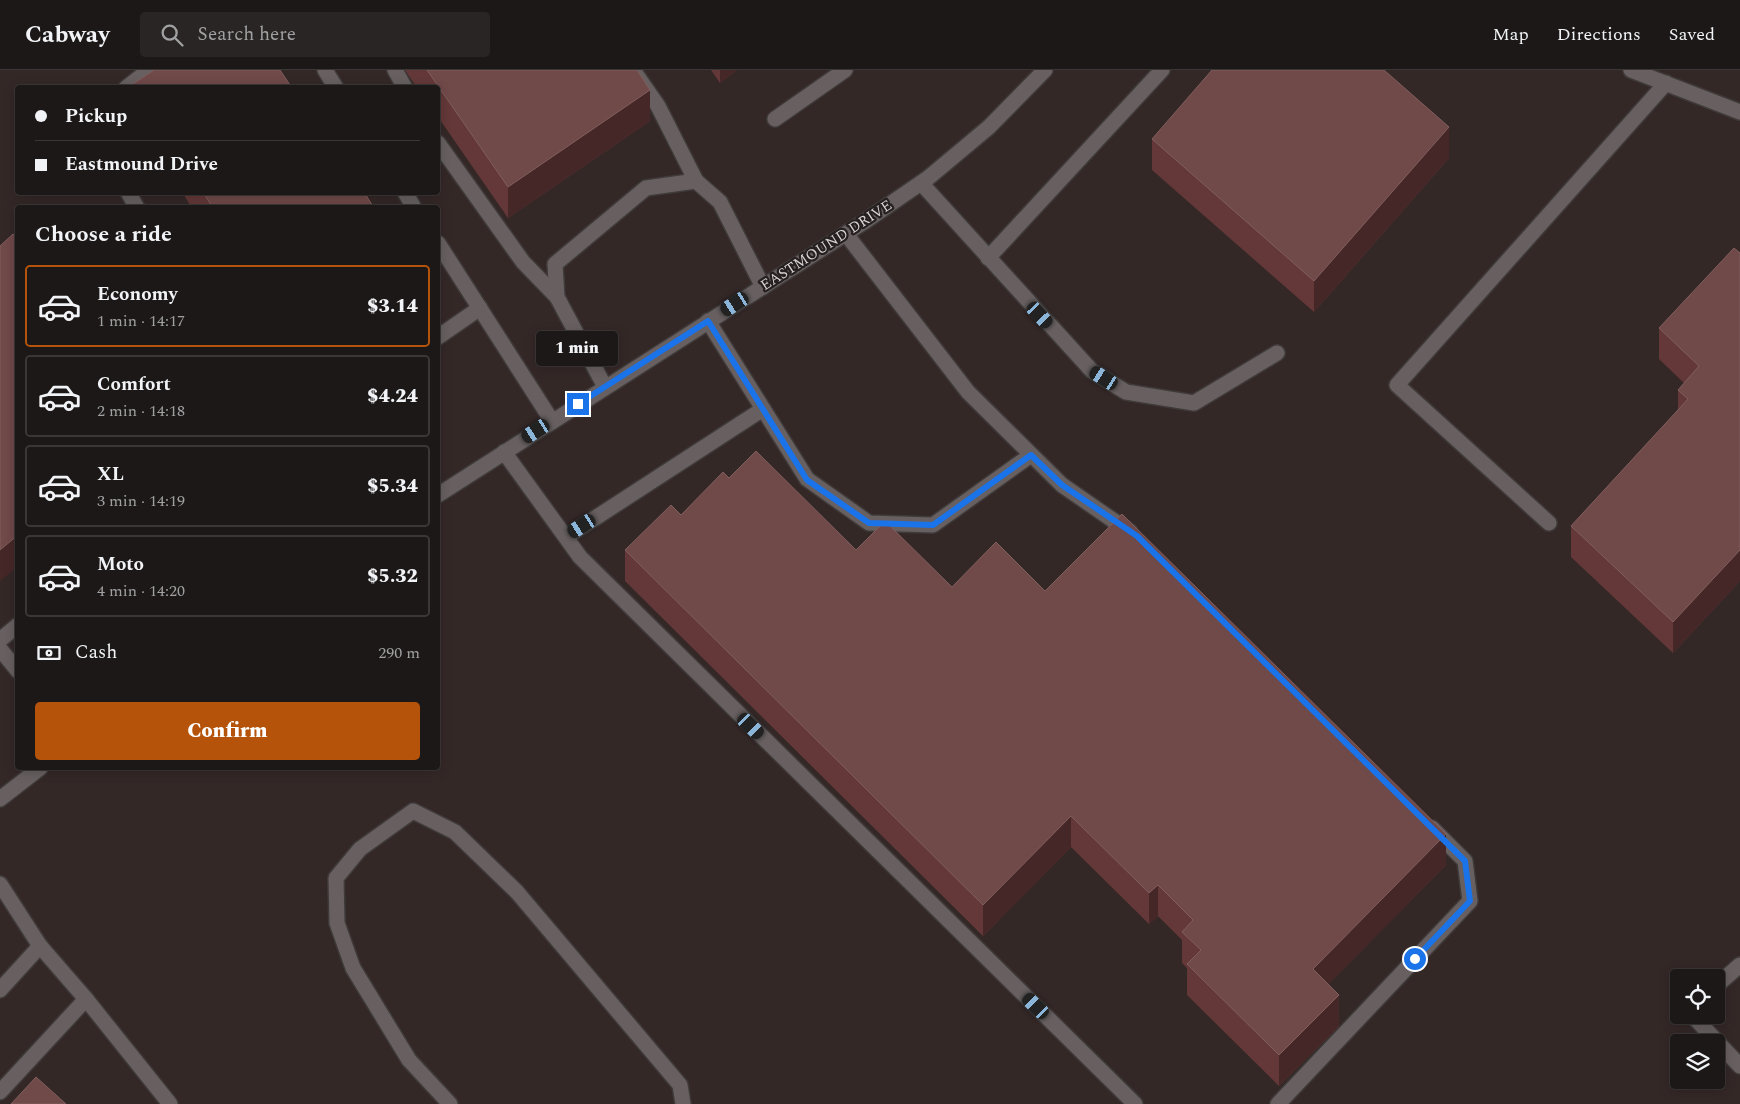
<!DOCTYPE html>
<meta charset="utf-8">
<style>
:root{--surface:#1c1818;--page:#292525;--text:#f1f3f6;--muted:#a0a0a2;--line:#3a3737;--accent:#b45309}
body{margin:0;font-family:Spectral,serif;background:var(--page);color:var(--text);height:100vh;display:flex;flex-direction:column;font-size:19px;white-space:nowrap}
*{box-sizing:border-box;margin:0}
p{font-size:16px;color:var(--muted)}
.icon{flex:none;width:28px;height:28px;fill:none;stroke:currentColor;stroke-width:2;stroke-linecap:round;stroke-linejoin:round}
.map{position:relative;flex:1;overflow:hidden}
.drawer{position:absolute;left:15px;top:135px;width:425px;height:565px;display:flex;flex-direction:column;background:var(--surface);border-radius:5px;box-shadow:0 2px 12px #0003,0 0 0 1px var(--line)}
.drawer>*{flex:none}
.guide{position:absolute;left:15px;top:15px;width:425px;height:110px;border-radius:5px;box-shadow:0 2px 12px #0003,0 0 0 1px var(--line);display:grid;align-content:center;height:110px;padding:0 20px;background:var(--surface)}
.controls{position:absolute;left:1670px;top:899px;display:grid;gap:10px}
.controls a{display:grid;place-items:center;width:55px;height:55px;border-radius:5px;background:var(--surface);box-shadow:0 2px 12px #0003,0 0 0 1px var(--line);font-size:25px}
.end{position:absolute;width:22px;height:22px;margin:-11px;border:6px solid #1a73e8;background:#fff;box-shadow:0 0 0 2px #fff}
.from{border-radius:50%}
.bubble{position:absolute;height:35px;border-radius:5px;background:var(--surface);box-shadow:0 2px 12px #0003,0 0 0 1px var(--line);font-size:16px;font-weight:800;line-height:35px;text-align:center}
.car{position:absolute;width:15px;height:30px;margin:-15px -8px;border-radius:6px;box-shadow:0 0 4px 1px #0007;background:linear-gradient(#222 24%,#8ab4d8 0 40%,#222 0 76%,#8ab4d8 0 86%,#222 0)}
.guide b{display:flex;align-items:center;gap:18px;height:48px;font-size:19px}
.guide b+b{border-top:1px solid var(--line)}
.guide i{width:12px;height:12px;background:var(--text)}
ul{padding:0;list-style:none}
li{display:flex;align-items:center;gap:15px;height:82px;margin:0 10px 8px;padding:0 10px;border:2px solid var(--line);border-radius:5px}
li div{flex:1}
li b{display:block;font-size:19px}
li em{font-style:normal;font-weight:800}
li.active{border-color:var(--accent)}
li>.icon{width:45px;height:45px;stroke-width:1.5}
h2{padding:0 20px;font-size:22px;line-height:60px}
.pay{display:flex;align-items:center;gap:12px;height:55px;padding:0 20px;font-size:19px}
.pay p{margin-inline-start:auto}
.action{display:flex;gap:10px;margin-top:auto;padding:10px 20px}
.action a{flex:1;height:58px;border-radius:5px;background:var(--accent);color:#fff;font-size:20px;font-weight:800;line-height:58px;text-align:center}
header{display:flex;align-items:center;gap:30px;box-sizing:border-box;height:70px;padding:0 25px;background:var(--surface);border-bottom:1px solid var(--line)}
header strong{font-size:24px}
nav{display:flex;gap:28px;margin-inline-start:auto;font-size:18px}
.search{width:350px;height:45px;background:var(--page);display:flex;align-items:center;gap:12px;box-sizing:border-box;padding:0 18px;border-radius:5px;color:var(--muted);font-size:19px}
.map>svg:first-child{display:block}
</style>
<header>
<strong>Cabway</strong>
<div class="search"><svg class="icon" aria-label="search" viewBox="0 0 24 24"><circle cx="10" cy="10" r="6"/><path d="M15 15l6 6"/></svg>Search here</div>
<nav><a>Map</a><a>Directions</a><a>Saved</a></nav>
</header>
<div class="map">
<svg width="1740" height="1034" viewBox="0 0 1740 1034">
<rect width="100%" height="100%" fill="#262020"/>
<!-- built -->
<path fill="#342827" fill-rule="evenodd" d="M 0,0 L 1740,0 L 1740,1034 L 0,1034 ZM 18,18 L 438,18 L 438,122 L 18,122 ZM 18,138 L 438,138 L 438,698 L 18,698 ZM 1679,908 L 1716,908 L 1716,945 L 1679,945 ZM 1679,972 L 1716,972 L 1716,1010 L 1679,1010 Z"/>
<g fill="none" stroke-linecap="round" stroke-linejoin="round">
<defs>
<g id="minor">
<path d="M 325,0 L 336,18"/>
<path d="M 395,0 L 405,18"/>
<path d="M 633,0 L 658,36 L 696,111"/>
<path d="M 1631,0 L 1740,42"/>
<path d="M 126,18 L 149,0"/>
<path d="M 775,49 L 845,0"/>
<path d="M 438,73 L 523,192 L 557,227"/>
<path d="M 921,113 L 1092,301 L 1126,322 L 1194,333 L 1277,283"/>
<path d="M 128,122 L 137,138"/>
<path d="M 405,122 L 414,138"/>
<path d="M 846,164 L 968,322 L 1062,415 L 1130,462"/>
<path d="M 438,173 L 552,351"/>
<path d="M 988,188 L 1162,0"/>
<path d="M 708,251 L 807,409 L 869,453 L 933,455 L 1031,385"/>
<path d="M 438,267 L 480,238"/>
<path d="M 605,317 L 557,227 L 555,194 L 646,118 L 696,111 L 720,132 L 763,217"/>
<path d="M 504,382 L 580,487 L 1135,1034"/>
<path d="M 438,425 L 864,152 L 928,108 L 989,57 L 1045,0"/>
<path d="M 1549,453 L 1397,315 L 1666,13"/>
<path d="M 566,467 L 763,339"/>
<path d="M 0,570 L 18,555"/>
<path d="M 0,579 L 18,601"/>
<path d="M 0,729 L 40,698"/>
<path d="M 0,814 L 40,876"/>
<path d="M 1716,916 L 1740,895"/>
<path d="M 0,920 L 40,876 L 86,929 L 0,1022"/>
<path d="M 86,929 L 170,1034"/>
<path d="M 1692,945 L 1740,996"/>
<path d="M 450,1034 L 409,990 L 353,898 L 337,853 L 336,808 L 360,779 L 413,741 L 455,762 L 517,822 L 680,1015 L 683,1034"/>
<path d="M 1278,1034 L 1470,831 L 1465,791 L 1432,758"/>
</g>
</defs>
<!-- minor casing -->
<use href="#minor" stroke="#3f3a3a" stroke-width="18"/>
<!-- minor -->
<use href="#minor" stroke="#686060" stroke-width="15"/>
</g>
<!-- wall -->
<g fill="#643838">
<path d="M 405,0 L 637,0 L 650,51 L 508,148 L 438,47 L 438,18 L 417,18 Z"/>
<path d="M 711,0 L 737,0 L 720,13 Z"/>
<path d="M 1152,69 L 1449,88 L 1314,242 L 1152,100 Z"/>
<path d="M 182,122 L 364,122 L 374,138 L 192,138 Z"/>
<path d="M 1740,183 L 1740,511 L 1673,583 L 1571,487 L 1571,456 L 1678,340 L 1678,320 L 1684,313 L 1659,289 L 1659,258 Z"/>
<path d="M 729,408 L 856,480 L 952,517 L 1045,521 L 1446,795 L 1328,914 L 1339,956 L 1279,1016 L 1187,925 L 1187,898 L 1182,893 L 1182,870 L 1158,846 L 1149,854 L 1071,777 L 983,866 L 625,511 L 625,480 L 681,445 Z"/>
</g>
<!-- shaded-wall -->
<g fill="#462727">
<path d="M 720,0 L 737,0 L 720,13 Z"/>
<path d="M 650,20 L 650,51 L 508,148 L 508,117 Z"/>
<path d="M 1449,57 L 1449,88 L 1314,242 L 1314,211 Z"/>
<path d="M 18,465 L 18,496 L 0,511 L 0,480 Z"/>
<path d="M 1740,480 L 1740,511 L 1673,583 L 1673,552 Z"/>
<path d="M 1071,746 L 1071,777 L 983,866 L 983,835 Z"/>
<path d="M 1446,764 L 1446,795 L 1313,930 L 1313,899 Z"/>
<path d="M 1158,815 L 1158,846 L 1149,854 L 1149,823 Z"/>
<path d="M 1339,925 L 1339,956 L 1279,1016 L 1279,985 Z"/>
</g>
<!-- building -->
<g fill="#704949" stroke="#815e5e">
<path d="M 154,0 L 280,0 L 292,18 L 131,18 L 130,16 Z"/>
<path d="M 427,0 L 637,0 L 650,20 L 508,117 Z"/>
<path d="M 1212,0 L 1384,0 L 1449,57 L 1314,211 L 1152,69 Z"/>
<path d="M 203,122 L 364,122 L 374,138 L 213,138 Z"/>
<path d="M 13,164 L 18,170 L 18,465 L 0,480 L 0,176 Z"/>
<path d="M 1734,178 L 1740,183 L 1740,480 L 1673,552 L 1571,456 L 1688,329 L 1678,320 L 1699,296 L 1659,258 Z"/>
<path d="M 756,381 L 856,480 L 885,451 L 952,517 L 996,472 L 1045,521 L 1122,444 L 1446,764 L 1313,899 L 1339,925 L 1279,985 L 1187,894 L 1201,880 L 1182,862 L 1193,850 L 1158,815 L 1149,823 L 1071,746 L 983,835 L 625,480 L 671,435 L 681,445 L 723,402 L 729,408 Z"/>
<path d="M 36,1007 L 66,1034 L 11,1034 Z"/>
</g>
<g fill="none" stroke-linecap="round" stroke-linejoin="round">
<!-- route -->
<path stroke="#1a73e8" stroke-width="6" d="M 578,334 L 708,251 L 807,410 L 869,453 L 933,455 L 1031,385 L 1062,415 L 1137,466 L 1465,791 L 1470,831 L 1415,889"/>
</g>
<g text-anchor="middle" stroke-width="4.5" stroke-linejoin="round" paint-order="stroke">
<!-- street labels -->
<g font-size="15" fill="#d9d4d4" stroke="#262020">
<text transform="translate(826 175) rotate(-33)" y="5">EASTMOUND DRIVE</text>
</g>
</g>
</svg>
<div class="controls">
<a><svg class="icon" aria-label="locate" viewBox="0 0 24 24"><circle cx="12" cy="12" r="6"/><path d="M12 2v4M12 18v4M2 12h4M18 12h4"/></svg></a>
<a><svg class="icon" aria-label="layers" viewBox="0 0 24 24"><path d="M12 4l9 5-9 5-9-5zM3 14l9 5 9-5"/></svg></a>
</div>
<i class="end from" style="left:1415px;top:889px"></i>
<i class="end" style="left:578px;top:334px"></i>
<div class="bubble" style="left:536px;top:261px;width:82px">1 min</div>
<i class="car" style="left:735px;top:234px;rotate:237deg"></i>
<i class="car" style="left:1040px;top:245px;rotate:137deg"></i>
<i class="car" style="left:1104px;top:308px;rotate:302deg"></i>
<i class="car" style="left:536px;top:361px;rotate:237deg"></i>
<i class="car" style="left:582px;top:456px;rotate:237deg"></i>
<i class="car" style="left:751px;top:656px;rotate:134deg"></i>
<i class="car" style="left:1036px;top:936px;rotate:314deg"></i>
<div class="guide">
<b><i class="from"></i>Pickup</b>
<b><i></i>Eastmound Drive</b>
</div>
<section class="drawer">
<h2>Choose a ride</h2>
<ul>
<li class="active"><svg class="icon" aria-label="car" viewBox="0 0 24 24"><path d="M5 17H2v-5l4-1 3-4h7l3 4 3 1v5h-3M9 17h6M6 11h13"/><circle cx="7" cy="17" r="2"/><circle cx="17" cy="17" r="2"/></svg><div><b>Economy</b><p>1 min · 14:17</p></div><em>$3.14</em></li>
<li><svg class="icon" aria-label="car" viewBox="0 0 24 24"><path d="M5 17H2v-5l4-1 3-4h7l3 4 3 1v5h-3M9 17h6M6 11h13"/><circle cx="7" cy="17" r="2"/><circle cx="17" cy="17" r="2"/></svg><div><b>Comfort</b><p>2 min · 14:18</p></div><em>$4.24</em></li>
<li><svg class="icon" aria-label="car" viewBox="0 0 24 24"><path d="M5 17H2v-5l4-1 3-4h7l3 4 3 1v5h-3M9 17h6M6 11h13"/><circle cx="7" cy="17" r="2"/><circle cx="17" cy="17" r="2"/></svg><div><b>XL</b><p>3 min · 14:19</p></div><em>$5.34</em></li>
<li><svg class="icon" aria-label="car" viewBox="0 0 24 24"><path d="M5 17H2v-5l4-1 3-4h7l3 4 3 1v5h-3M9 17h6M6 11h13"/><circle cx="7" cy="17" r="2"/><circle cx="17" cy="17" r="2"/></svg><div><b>Moto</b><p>4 min · 14:20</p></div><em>$5.32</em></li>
</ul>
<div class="pay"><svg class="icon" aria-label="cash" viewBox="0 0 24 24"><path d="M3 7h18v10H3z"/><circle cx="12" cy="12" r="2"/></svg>Cash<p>290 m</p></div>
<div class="action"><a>Confirm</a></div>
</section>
</div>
